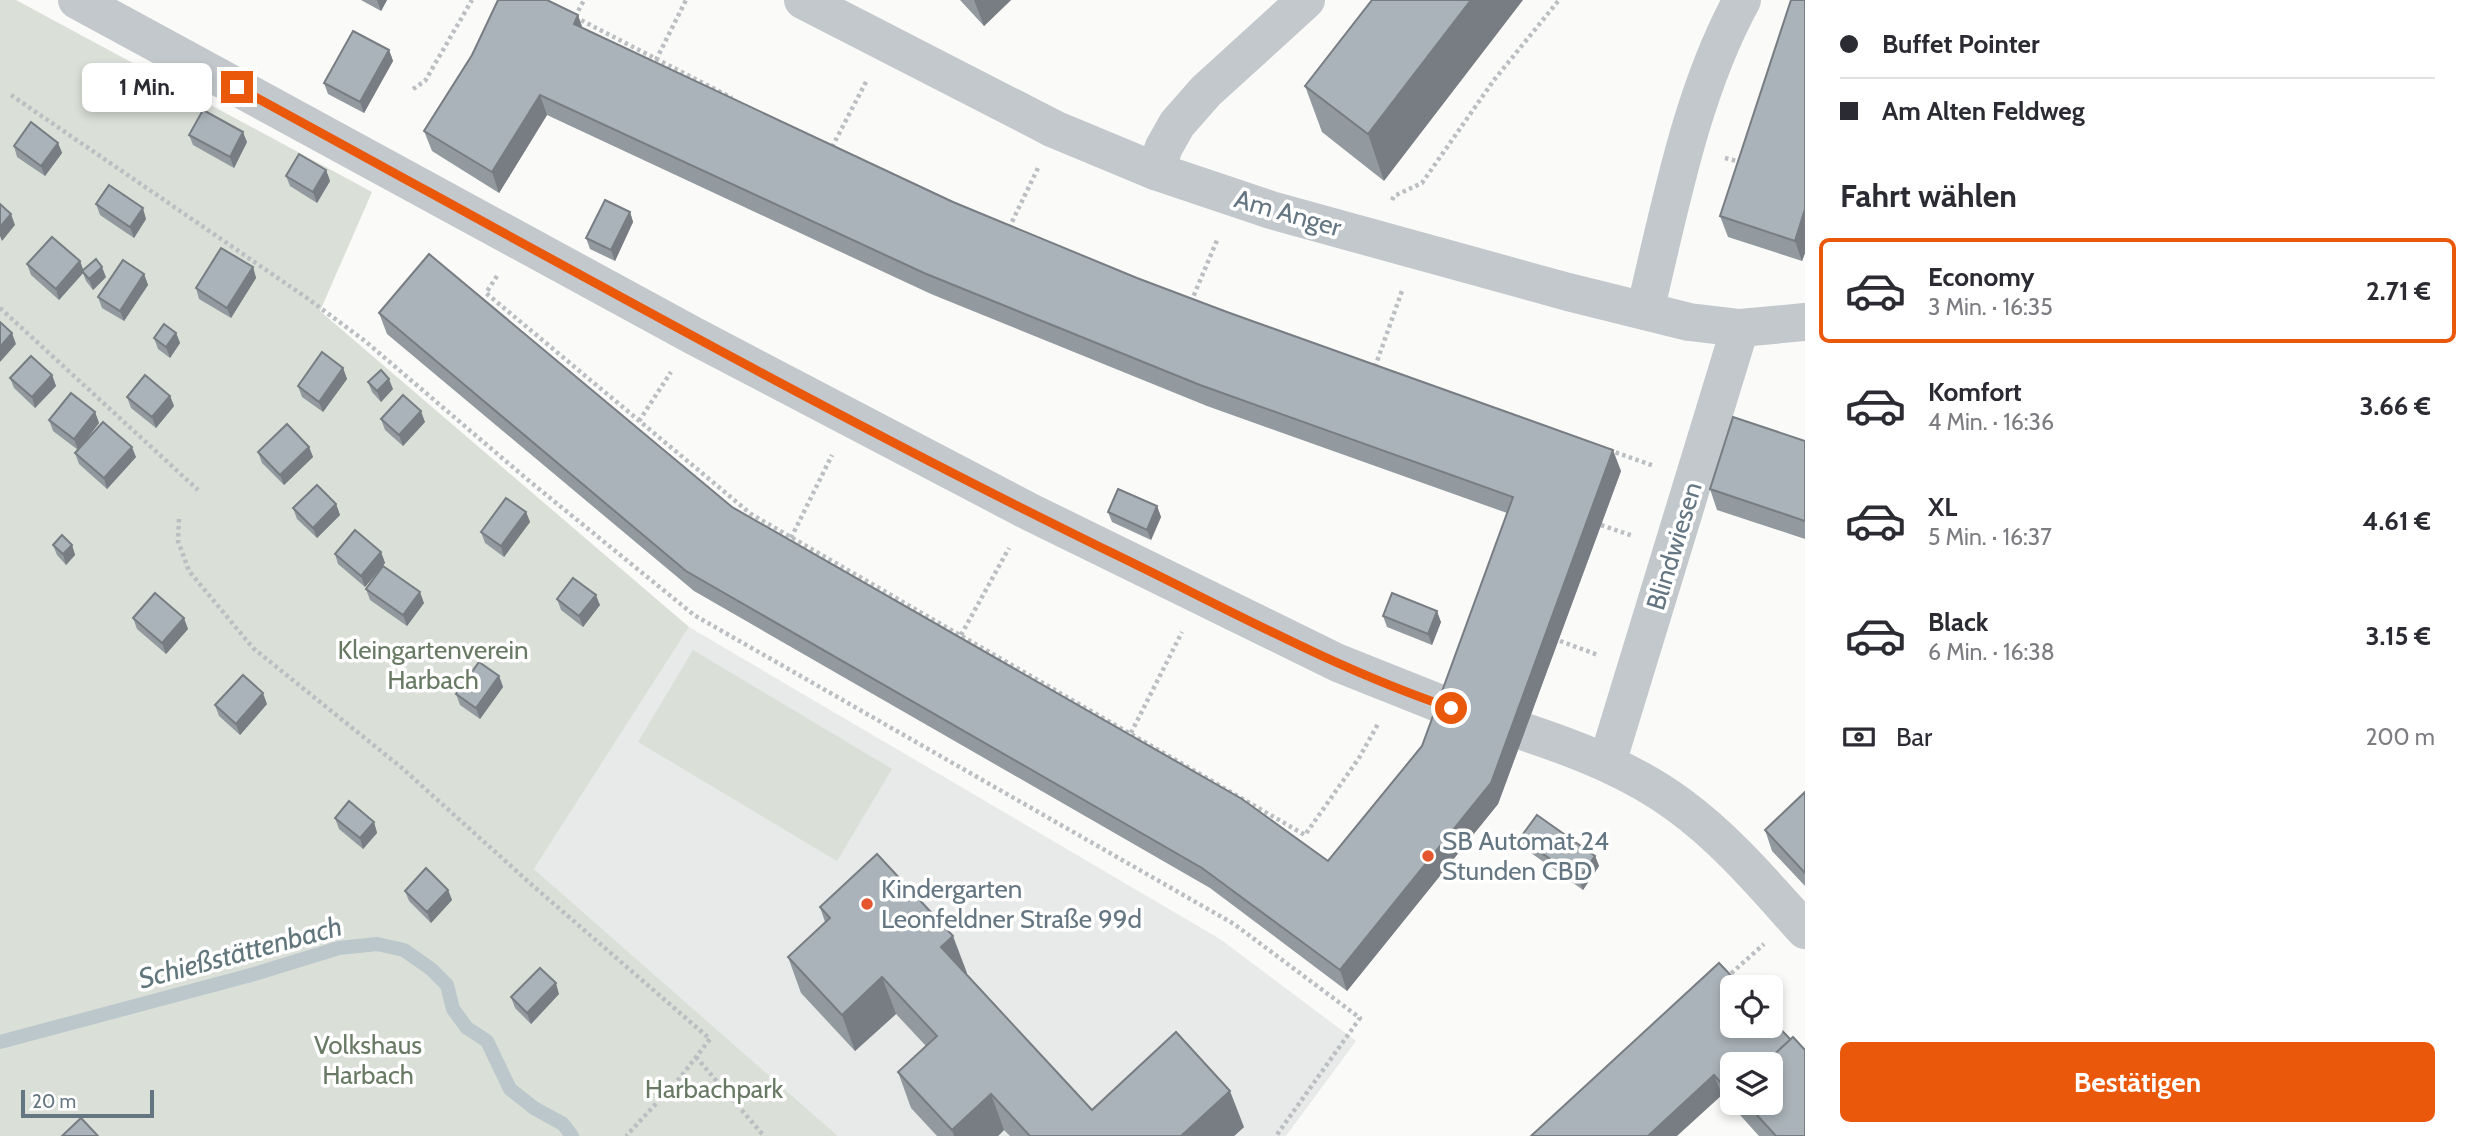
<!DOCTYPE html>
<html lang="de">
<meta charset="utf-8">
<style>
:root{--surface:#fff;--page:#f7f7f7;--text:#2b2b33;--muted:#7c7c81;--line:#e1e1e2;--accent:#ea580c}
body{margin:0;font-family:Cabin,sans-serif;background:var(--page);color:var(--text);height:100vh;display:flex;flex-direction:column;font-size:26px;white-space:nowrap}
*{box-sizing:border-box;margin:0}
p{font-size:23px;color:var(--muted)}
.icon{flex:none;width:38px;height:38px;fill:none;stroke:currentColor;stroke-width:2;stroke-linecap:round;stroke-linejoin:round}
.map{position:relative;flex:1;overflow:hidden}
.side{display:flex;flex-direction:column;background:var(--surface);width:665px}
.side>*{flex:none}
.top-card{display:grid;align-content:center;height:154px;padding:0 35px;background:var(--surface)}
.controls{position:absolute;left:1720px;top:975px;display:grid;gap:14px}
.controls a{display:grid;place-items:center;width:63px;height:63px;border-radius:10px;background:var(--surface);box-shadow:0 4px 10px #0003;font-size:35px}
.scale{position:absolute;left:21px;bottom:18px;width:133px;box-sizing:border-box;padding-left:7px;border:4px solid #657683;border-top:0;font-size:19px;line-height:24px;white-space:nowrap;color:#657683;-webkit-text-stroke:5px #fff;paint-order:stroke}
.end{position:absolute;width:32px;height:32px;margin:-16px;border:9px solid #ea580c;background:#fff;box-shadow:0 0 0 4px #fff}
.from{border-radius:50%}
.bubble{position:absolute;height:49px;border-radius:10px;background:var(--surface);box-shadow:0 4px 10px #0003;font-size:23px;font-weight:700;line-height:49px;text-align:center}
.top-card b{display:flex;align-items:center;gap:24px;height:66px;font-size:26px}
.top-card b+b{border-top:2px solid var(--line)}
.top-card i{width:18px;height:18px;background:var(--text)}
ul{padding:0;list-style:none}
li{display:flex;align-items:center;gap:21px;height:105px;margin:0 14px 10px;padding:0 21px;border:4px solid transparent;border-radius:10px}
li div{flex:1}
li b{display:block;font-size:26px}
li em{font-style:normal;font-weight:700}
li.on{border-color:var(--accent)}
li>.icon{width:63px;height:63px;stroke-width:1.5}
h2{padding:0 35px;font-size:32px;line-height:84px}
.pay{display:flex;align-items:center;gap:18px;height:77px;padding:0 35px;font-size:26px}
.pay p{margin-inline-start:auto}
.action{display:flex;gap:14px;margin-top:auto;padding:14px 35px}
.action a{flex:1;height:80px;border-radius:10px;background:var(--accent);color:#fff;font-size:28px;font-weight:700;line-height:80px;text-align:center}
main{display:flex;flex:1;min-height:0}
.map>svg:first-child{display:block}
</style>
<main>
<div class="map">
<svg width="1805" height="1136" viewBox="0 0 1805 1136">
<rect width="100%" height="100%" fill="#fafaf8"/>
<!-- built -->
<path fill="#e8e9e9" d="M 689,627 L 1220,939 L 1356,1041 L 1286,1136 L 838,1136 L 534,869 Z"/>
<!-- green -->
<g fill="#dadfd7">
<path d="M 0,0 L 16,0 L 372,192 L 320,311 L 689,627 L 534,869 L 838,1136 L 0,1136 Z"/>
<path d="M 693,650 L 892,769 L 837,861 L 638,742 Z"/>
</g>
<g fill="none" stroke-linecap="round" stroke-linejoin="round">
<!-- stream -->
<path stroke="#bbc7cb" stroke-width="14" d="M 0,1042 L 251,975 L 339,948 L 377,944 L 404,950 L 431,969 L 447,985 L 453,1009 L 467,1028 L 487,1041 L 510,1089 L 534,1108 L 563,1124 L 572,1136"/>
<!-- path -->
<g stroke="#bbbfc2" stroke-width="4.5" stroke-dasharray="3.5 3.5" stroke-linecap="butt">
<path d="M 575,17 L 732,98"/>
<path d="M 575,17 L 584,0"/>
<path d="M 656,60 L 686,0"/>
<path d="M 413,89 L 425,81 L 472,0"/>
<path d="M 11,95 L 307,298 L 365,341 L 528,480 L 694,615 L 1234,924 L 1360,1018 L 1276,1136"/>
<path d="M 832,147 L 867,80"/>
<path d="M 1725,158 L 1744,163"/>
<path d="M 1392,200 L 1394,196 L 1422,183 L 1494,80 L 1559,0"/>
<path d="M 1009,228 L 1038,168"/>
<path d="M 497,276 L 486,293 L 751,514 L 1305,835 L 1359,758 L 1378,724"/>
<path d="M 1191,302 L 1218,238"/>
<path d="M 0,308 L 198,490"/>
<path d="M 1375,367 L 1403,288"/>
<path d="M 639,421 L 671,372"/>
<path d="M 1609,450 L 1654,466"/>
<path d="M 179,519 L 178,541 L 189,571 L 253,648 L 402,768 L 532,885 L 710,1039 L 679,1079 L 626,1136"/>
<path d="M 1601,525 L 1633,536"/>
<path d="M 791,538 L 832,455"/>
<path d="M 961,635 L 1009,548"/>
<path d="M 1560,641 L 1598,655"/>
<path d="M 1131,733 L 1182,632"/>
<path d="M 1726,978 L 1764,944"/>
<path d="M 696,1057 L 764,1136"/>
</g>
<!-- minor -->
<g stroke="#c3c8cc" stroke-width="38">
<path d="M 77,0 L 694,336 L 1030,512 L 1338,663 L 1451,708"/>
<path d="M 803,0 L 1054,129 L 1155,171 L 1271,210 L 1568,292 L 1689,322 L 1740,328 L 1805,322"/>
<path d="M 1155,171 L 1164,147 L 1177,124 L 1206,91 L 1306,0"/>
<path d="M 1645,311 C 1670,208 1691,93 1742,0"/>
<path d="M 1525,732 C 1579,750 1633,771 1679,805 C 1727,840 1766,887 1805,930"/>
<path d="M 1607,763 L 1740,328"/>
</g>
</g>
<!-- wall -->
<g fill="#929a9f" fill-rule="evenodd">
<path d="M 361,0 L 387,0 L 381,11 Z"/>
<path d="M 960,0 L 1011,0 L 984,26 Z"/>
<path d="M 1372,0 L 1384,181 L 1322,132 L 1305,86 Z"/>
<path d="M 1805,0 L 1805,253 L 1802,261 L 1728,237 L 1720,216 Z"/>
<path d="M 578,15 L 582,28 L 953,202 L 1137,278 L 1621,471 L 1498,804 L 1347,991 L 1210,888 L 694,591 L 387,334 L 379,313 L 732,507 L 1328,861 L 1422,746 L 1507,513 L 1207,406 L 931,294 L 547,115 L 499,193 L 432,151 L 424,131 Z"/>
<path d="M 389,50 L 393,61 L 364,113 L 328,94 L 324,83 Z"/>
<path d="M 189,135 L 247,142 L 234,168 L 193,145 Z"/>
<path d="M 58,143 L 62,153 L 45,176 L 17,157 L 14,146 Z"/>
<path d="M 326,170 L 330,181 L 317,203 L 290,186 L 286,176 Z"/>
<path d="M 96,204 L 146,219 L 134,238 L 100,215 Z"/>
<path d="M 630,212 L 633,222 L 615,261 L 590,249 L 586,238 Z"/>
<path d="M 80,261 L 83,270 L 106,277 L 93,290 L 86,281 L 83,273 L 59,300 L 31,275 L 27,264 Z"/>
<path d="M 253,267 L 256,278 L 231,318 L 199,299 L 196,288 Z"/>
<path d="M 144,274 L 148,285 L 124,321 L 102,308 L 98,297 Z"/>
<path d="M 176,333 L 180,343 L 170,358 L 158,349 L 154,338 Z"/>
<path d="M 343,368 L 347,379 L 323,412 L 302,397 L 298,386 Z"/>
<path d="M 52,375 L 56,386 L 35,408 L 14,388 L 10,378 Z"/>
<path d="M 368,382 L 393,389 L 381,402 L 372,392 Z"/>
<path d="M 170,396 L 174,406 L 156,428 L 131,408 L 127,397 Z"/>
<path d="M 95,412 L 99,423 L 78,450 L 53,431 L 49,420 Z"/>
<path d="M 381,419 L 425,422 L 403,446 L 385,430 Z"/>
<path d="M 1805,441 L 1805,539 L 1717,510 L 1710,489 Z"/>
<path d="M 309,447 L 313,457 L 284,485 L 262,463 L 258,452 Z"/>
<path d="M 75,453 L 136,457 L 107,489 L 79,464 Z"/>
<path d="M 336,504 L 340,515 L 317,538 L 297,519 L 293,508 Z"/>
<path d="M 1157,506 L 1161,517 L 1151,540 L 1112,522 L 1108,512 Z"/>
<path d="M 526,512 L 530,522 L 504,557 L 485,543 L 481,532 Z"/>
<path d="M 53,545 L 72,545 L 75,555 L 66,565 L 57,555 Z"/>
<path d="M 381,552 L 385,563 L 365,587 L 338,564 L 335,554 Z"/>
<path d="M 366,589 L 424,603 L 407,626 L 370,600 Z"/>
<path d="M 557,599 L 600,605 L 583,627 L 561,610 Z"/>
<path d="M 1383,616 L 1441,622 L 1432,645 L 1387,627 Z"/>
<path d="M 133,618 L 188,629 L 166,654 L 137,629 Z"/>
<path d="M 499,676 L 503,687 L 480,719 L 460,705 L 456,694 Z"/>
<path d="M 267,704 L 240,735 L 219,716 L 215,705 Z"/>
<path d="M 1805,792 L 1805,886 L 1772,851 L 1765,830 Z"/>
<path d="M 335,818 L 374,822 L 377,833 L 363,849 L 339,829 Z"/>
<path d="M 1520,838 L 1595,856 L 1599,866 L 1583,890 L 1524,848 Z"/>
<path d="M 448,890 L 452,900 L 431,923 L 409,901 L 405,891 Z"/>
<path d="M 820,907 L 967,973 L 965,974 L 1092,1110 L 1244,1127 L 1234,1136 L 1010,1136 L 1004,1130 L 998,1136 L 937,1136 L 911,1108 L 898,1072 L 926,1046 L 896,1014 L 855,1051 L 801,993 L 788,957 L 825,922 Z"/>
<path d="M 559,994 L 531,1024 L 515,1008 L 511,997 Z"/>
<path d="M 1791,1040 L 1805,1136 L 1759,1136 L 1722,1095 L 1531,1136 ZM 1732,1064 L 1771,1102 L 1732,1102 Z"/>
</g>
<!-- shaded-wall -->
<g fill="#777d82">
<path d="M 377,0 L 387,0 L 381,11 Z"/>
<path d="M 974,0 L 1011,0 L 984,26 Z"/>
<path d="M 1471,0 L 1523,0 L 1384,181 L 1368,134 Z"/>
<path d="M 578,15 L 585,35 L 574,24 Z"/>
<path d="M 389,50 L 393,61 L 364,113 L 360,102 Z"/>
<path d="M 540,95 L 547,115 L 499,193 L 492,172 Z"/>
<path d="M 243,132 L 247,142 L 234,168 L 230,157 Z"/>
<path d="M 58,143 L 62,153 L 45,176 L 41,166 Z"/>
<path d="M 326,170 L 330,181 L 317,203 L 313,192 Z"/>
<path d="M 143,208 L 146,219 L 134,238 L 130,227 Z"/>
<path d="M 1805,209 L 1805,253 L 1802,261 L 1795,241 Z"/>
<path d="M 630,212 L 633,222 L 615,261 L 611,250 Z"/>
<path d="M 11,214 L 15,225 L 2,241 L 0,236 L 0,227 Z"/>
<path d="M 80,261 L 84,272 L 59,300 L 56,289 Z"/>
<path d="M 102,267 L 106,277 L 93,290 L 89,279 Z"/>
<path d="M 253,267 L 256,278 L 231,318 L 227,308 Z"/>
<path d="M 144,274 L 148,285 L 124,321 L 120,311 Z"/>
<path d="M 12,333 L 16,344 L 0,362 L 0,347 Z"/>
<path d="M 176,333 L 180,343 L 170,358 L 166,347 Z"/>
<path d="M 343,368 L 347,379 L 323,412 L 319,402 Z"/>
<path d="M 52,375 L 56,386 L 35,408 L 32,397 Z"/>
<path d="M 389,379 L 393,389 L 381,402 L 377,391 Z"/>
<path d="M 170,396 L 174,406 L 156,428 L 152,417 Z"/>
<path d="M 421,411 L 425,422 L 403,446 L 399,435 Z"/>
<path d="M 95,412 L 99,423 L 78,450 L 74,439 Z"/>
<path d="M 132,447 L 136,457 L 107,489 L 104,478 Z"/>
<path d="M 309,447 L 313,457 L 284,485 L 280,475 Z"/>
<path d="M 1613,450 L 1621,471 L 1498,804 L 1347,991 L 1340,970 Z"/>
<path d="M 336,504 L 340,515 L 317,538 L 313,528 Z"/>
<path d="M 1157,506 L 1161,517 L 1151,540 L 1147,530 Z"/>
<path d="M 526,512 L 530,522 L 504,557 L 501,546 Z"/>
<path d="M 72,545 L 75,555 L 66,565 L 63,554 Z"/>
<path d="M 381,552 L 385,563 L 365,587 L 361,576 Z"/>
<path d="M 420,592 L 424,603 L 407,626 L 403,615 Z"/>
<path d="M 596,595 L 600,605 L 583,627 L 579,616 Z"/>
<path d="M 1437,611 L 1441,622 L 1432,645 L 1428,634 Z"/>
<path d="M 184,618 L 188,629 L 166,654 L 162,643 Z"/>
<path d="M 499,676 L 503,687 L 480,719 L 476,708 Z"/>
<path d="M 263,693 L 267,704 L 240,735 L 236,724 Z"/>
<path d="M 374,822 L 377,833 L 363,849 L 360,838 Z"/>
<path d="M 1595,856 L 1599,866 L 1583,890 L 1579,879 Z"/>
<path d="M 448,890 L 452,900 L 431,923 L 427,912 Z"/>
<path d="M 953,936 L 967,973 L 954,984 L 941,947 Z"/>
<path d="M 882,977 L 896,1014 L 855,1051 L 842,1015 Z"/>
<path d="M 556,983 L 559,994 L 531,1024 L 527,1013 Z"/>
<path d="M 1714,1075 L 1722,1095 L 1677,1136 L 1648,1136 Z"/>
<path d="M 1230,1091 L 1244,1127 L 1234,1136 L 1181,1136 Z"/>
<path d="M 991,1094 L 1004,1130 L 998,1136 L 954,1136 L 952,1130 Z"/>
</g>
<!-- building -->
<g fill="#aab3b9" stroke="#777d82" stroke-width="2">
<path d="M 498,0 L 547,0 L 578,15 L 574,24 L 953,202 L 1137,278 L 1227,312 L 1613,450 L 1491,783 L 1340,970 L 1202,868 L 686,571 L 379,313 L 429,254 L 732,507 L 1242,799 L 1328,861 L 1422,746 L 1513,497 L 1200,385 L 924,273 L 540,95 L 492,172 L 424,131 L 472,55 Z"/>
<path d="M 1372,0 L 1471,0 L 1368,134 L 1305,86 Z"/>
<path d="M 1791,0 L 1805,0 L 1805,209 L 1795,241 L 1720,216 Z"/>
<path d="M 353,31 L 389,50 L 360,102 L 324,83 Z"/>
<path d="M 203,110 L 243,132 L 230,157 L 189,135 Z"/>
<path d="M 31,122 L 58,143 L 41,166 L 14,146 Z"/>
<path d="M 299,154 L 326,170 L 313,192 L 286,176 Z"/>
<path d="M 109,185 L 143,208 L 130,227 L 96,204 Z"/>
<path d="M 605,200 L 630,212 L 611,250 L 586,238 Z"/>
<path d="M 0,204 L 11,214 L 0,227 Z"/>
<path d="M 52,237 L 80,261 L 56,289 L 27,264 Z"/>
<path d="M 221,248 L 253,267 L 227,308 L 196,288 Z"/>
<path d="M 96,259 L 102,267 L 89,279 L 82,271 Z"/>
<path d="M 123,260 L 144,274 L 120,311 L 98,297 Z"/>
<path d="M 0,322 L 12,333 L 0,347 Z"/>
<path d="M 164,324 L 176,333 L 166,347 L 154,338 Z"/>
<path d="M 322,352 L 343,368 L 319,402 L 298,386 Z"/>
<path d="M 31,356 L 52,375 L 32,397 L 10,378 Z"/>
<path d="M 381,370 L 389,379 L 377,391 L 368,382 Z"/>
<path d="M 145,375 L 170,396 L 152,417 L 127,397 Z"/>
<path d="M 71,393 L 95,412 L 74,439 L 49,420 Z"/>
<path d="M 403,395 L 421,411 L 399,435 L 381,419 Z"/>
<path d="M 1733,417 L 1805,441 L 1805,521 L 1710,489 Z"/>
<path d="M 103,422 L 132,447 L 104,478 L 75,453 Z"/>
<path d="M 287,424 L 309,447 L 280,475 L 258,452 Z"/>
<path d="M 317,485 L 336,504 L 313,528 L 293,508 Z"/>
<path d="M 1118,489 L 1157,506 L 1147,530 L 1108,512 Z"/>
<path d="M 506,498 L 526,512 L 501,546 L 481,532 Z"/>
<path d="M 355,530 L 381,552 L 361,576 L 335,554 Z"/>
<path d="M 62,535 L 72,545 L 63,554 L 53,545 Z"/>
<path d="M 383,566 L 420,592 L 403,615 L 366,589 Z"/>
<path d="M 573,578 L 596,595 L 579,616 L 557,599 Z"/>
<path d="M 155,593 L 184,618 L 162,643 L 133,618 Z"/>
<path d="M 1392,593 L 1437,611 L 1428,634 L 1383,616 Z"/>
<path d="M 479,662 L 499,676 L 476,708 L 456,694 Z"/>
<path d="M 243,675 L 263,693 L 236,724 L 215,705 Z"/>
<path d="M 1805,792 L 1805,873 L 1765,830 Z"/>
<path d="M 349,801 L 374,822 L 360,838 L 335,818 Z"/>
<path d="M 1537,815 L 1595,856 L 1579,879 L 1520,838 Z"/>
<path d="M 877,854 L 953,936 L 941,947 L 1092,1110 L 1176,1032 L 1230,1091 L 1181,1136 L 1030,1136 L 991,1094 L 952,1130 L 898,1072 L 937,1036 L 882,977 L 842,1015 L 788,957 L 830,918 L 820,907 Z"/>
<path d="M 426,868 L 448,890 L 427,912 L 405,891 Z"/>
<path d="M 1719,963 L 1742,987 L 1732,987 L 1732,1026 L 1771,1026 L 1771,1019 L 1791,1040 L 1764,1064 L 1732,1064 L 1732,1095 L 1714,1075 L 1648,1136 L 1531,1136 Z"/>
<path d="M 540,968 L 556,983 L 527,1013 L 511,997 Z"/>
<path d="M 1793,1037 L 1805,1050 L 1805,1136 L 1776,1136 L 1745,1102 L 1771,1102 L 1771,1064 L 1764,1064 Z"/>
<path d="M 81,1118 L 98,1136 L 62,1136 Z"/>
</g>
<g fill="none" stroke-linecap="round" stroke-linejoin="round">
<!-- route -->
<path stroke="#ea580c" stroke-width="9" d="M 237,87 C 524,243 808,404 1102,548 C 1217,603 1330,667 1451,708"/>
</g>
<!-- markers -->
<g fill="#e4572e" stroke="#fff" stroke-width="2.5">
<circle cx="1428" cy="856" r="7"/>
<circle cx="867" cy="904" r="7"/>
</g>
<g text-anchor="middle" stroke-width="7" stroke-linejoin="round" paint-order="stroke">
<!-- street labels -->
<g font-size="26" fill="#657683" stroke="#fff">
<text transform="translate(1288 213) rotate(16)" y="9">Am Anger</text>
<text transform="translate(1674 546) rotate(-73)" y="9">Blindwiesen</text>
</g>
<!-- park labels -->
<g font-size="26" fill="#687a64" stroke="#fff">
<text x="433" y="659">Kleingartenverein<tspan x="433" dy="30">Harbach</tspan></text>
<text x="368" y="1054">Volkshaus<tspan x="368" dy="30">Harbach</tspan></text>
<text x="714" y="1098">Harbachpark</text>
</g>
<!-- poi labels -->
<g font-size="26" fill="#657683" stroke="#fff" text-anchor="start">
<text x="1442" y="850">SB Automat 24<tspan x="1442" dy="30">Stunden CBD</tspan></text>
<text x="881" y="898">Kindergarten<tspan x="881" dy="30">Leonfeldner Straße 99d</tspan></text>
</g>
<!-- water labels -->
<g font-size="28" font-style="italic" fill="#60757c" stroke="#fff">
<text transform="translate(240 952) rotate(-15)" y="10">Schießstättenbach</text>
</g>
</g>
</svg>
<div class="controls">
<a><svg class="icon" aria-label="locate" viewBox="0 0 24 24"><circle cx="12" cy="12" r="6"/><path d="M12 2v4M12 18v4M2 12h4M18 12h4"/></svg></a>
<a><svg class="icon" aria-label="layers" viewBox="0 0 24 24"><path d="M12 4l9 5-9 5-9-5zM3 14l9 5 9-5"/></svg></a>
</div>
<div class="scale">20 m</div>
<i class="end from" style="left:1451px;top:708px"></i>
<i class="end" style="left:237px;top:87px"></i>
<div class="bubble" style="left:82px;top:63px;width:130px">1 Min.</div>
</div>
<section class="side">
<div class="top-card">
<b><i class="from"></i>Buffet Pointer</b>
<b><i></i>Am Alten Feldweg</b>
</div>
<h2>Fahrt wählen</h2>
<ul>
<li class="on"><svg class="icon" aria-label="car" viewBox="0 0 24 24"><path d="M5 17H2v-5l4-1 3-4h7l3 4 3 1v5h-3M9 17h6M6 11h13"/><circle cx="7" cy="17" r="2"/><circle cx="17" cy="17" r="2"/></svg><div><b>Economy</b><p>3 Min. · 16:35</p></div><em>2.71 €</em></li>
<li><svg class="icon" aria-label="car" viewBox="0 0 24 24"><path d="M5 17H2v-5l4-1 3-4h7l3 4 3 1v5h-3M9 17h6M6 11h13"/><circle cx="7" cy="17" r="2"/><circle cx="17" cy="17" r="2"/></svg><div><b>Komfort</b><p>4 Min. · 16:36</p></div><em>3.66 €</em></li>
<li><svg class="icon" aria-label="car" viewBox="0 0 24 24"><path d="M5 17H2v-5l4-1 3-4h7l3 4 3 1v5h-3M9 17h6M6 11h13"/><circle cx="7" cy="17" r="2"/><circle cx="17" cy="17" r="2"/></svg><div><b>XL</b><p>5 Min. · 16:37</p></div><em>4.61 €</em></li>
<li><svg class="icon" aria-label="car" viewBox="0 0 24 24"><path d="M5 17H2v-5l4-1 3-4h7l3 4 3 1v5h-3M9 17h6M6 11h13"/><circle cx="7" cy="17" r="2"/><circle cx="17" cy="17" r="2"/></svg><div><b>Black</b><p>6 Min. · 16:38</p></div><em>3.15 €</em></li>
</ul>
<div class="pay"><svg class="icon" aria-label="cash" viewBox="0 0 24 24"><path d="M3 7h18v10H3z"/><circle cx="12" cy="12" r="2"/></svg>Bar<p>200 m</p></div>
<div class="action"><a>Bestätigen</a></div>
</section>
</main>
